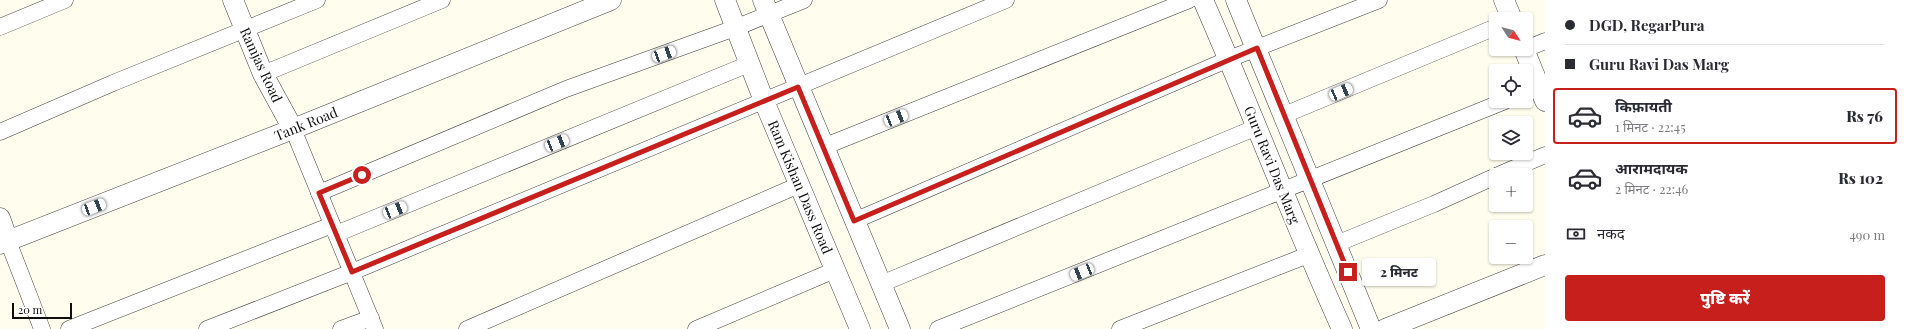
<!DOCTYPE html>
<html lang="hi">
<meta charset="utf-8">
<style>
:root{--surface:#fff;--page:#f7f7f7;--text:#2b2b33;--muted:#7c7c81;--line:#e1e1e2;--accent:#c71f1c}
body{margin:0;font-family:"Playfair Display","Noto Sans Devanagari",serif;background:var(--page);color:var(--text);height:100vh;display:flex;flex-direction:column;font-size:15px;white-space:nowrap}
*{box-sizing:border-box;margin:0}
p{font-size:13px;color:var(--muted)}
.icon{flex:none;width:22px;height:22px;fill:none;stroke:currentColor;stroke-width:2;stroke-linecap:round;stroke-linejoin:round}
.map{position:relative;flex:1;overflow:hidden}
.sheet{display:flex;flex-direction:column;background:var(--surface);width:360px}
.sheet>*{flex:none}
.banner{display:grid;align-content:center;height:88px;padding:0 20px;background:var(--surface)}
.needle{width:26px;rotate:126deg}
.controls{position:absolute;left:1489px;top:12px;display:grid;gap:8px}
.controls a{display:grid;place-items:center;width:44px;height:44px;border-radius:4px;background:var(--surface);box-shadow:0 1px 3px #0004;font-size:20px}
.scale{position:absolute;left:12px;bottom:10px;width:60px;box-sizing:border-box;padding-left:4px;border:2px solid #0d0d0d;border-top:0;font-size:11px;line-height:14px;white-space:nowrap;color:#0d0d0d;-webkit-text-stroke:3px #fff;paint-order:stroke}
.end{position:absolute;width:18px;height:18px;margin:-9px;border:5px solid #c71f1c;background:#fff;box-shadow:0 0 0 2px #fff}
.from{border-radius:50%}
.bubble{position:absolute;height:28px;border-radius:4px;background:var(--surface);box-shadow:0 1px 3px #0004;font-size:13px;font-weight:800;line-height:28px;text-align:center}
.car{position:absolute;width:12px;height:24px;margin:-12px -6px;border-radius:5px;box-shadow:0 0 3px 1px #0007;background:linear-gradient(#fff 24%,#345 0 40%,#fff 0 76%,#345 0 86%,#fff 0)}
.banner b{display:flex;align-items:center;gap:14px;height:38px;font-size:15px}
.banner b+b{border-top:1px solid var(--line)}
.banner i{width:10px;height:10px;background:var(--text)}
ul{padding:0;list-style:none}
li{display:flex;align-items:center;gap:12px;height:56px;margin:0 8px 6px;padding:0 12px;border:2px solid transparent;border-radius:4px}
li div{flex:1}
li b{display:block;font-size:15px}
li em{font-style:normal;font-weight:800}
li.selected{border-color:var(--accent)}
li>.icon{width:36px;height:36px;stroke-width:1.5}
.pay{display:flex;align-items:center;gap:10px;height:44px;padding:0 20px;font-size:15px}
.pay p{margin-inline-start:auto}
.cta{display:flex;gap:8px;margin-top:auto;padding:8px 20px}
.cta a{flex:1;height:46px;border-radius:4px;background:var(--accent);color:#fff;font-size:16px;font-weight:800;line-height:46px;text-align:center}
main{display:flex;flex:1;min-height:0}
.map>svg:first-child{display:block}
</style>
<main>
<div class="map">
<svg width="1545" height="329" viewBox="0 0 1545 329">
<rect width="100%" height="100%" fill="#fffded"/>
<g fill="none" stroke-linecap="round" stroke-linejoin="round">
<defs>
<g id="minor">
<path d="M 0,27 L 65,0"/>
<path d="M 1526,49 L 1545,41"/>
<path d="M 263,74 L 442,0"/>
<path d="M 1526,92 L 1539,87"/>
<path d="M 1284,115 L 1496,27"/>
<path d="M 293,129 L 375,329"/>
<path d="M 0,132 L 113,83 L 317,0"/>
<path d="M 823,147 L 1189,0"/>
<path d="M 1498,175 L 1545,155"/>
<path d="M 319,193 L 566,89 L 735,28 L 804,0"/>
<path d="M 854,221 L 1229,59 L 1379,0"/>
<path d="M 336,234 L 749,64"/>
<path d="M 0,235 L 8,241 L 42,329"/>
<path d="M 1336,244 L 1434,204 L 1496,176"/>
<path d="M 881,284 L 1257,127"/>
<path d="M 69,329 L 332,225"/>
<path d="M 207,329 L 352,272 L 1006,0"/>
<path d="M 341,329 L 371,318"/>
<path d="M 467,329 L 799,185"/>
<path d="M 696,329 L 835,270"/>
<path d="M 938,329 L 1505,101"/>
<path d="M 1120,329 L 1308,255"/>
</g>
<g id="tertiary">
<path d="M 233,0 L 263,74 L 293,129"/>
<path d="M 725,0 L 764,101 L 860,329"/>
<path d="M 763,0 L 900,329"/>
<path d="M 1203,0 C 1251,109 1293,221 1342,329"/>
<path d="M 1236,0 L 1371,329"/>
<path d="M 1504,0 L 1512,19"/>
<path d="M 1524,49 L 1545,101"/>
<path d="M 0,218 L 8,241"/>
<path d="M 0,244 L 293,129 L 611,0"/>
<path d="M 1385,329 L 1545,265"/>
</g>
</defs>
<!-- minor casing -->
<use href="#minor" stroke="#404040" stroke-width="17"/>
<!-- tertiary casing -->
<use href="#tertiary" stroke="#404040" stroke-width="21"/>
<!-- minor -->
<use href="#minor" stroke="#fff" stroke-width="16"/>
<!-- tertiary -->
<use href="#tertiary" stroke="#fff" stroke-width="20"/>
</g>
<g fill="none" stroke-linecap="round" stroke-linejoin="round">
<!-- route -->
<path stroke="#c71f1c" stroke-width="5" d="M 362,175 L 319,193 L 352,272 L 798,87 L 854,221 L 1257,48 L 1348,272"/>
</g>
<g text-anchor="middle" stroke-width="4" stroke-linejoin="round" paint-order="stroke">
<!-- street labels -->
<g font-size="14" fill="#0d0d0d" stroke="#fff">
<text transform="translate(261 65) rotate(65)" y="5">Ramjas Road</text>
<text transform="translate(306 124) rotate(-22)" y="5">Tank Road</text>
<text transform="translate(1272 165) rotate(68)" y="5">Guru Ravi Das Marg</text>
<text transform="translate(800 187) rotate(67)" y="5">Ram Kishan Dass Road</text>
</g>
</g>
</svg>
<div class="controls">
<a><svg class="needle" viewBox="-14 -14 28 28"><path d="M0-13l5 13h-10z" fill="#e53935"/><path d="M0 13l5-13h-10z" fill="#7c7c81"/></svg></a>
<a><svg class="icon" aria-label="locate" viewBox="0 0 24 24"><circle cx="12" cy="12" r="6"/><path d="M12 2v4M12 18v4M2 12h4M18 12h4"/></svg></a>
<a><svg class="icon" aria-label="layers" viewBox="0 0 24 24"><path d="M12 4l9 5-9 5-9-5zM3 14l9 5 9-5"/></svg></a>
<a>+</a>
<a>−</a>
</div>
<div class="scale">20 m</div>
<i class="end from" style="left:362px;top:175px"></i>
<i class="end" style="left:1348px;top:272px"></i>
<div class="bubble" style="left:1362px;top:258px;width:74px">2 मिनट</div>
<i class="car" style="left:664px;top:54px;rotate:70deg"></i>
<i class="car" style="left:1341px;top:92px;rotate:67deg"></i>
<i class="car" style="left:896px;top:118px;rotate:68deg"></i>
<i class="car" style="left:557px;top:143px;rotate:68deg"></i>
<i class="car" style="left:94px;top:207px;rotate:69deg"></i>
<i class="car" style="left:395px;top:210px;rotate:68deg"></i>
<i class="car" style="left:1082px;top:272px;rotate:248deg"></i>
</div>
<section class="sheet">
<div class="banner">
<b><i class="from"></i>DGD, RegarPura</b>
<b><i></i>Guru Ravi Das Marg</b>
</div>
<ul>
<li class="selected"><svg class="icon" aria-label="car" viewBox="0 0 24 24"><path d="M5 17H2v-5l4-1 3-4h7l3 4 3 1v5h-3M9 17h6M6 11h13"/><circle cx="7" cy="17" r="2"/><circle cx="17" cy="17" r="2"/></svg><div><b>किफ़ायती</b><p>1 मिनट · 22:45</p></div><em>Rs 76</em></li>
<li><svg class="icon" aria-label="car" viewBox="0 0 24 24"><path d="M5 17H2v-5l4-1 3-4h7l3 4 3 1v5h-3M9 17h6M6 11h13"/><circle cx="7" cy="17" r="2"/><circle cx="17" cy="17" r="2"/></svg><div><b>आरामदायक</b><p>2 मिनट · 22:46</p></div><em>Rs 102</em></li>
</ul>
<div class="pay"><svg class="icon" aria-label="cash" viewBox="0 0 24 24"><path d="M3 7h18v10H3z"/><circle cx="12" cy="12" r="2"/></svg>नकद<p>490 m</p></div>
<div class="cta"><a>पुष्टि करें</a></div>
</section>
</main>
